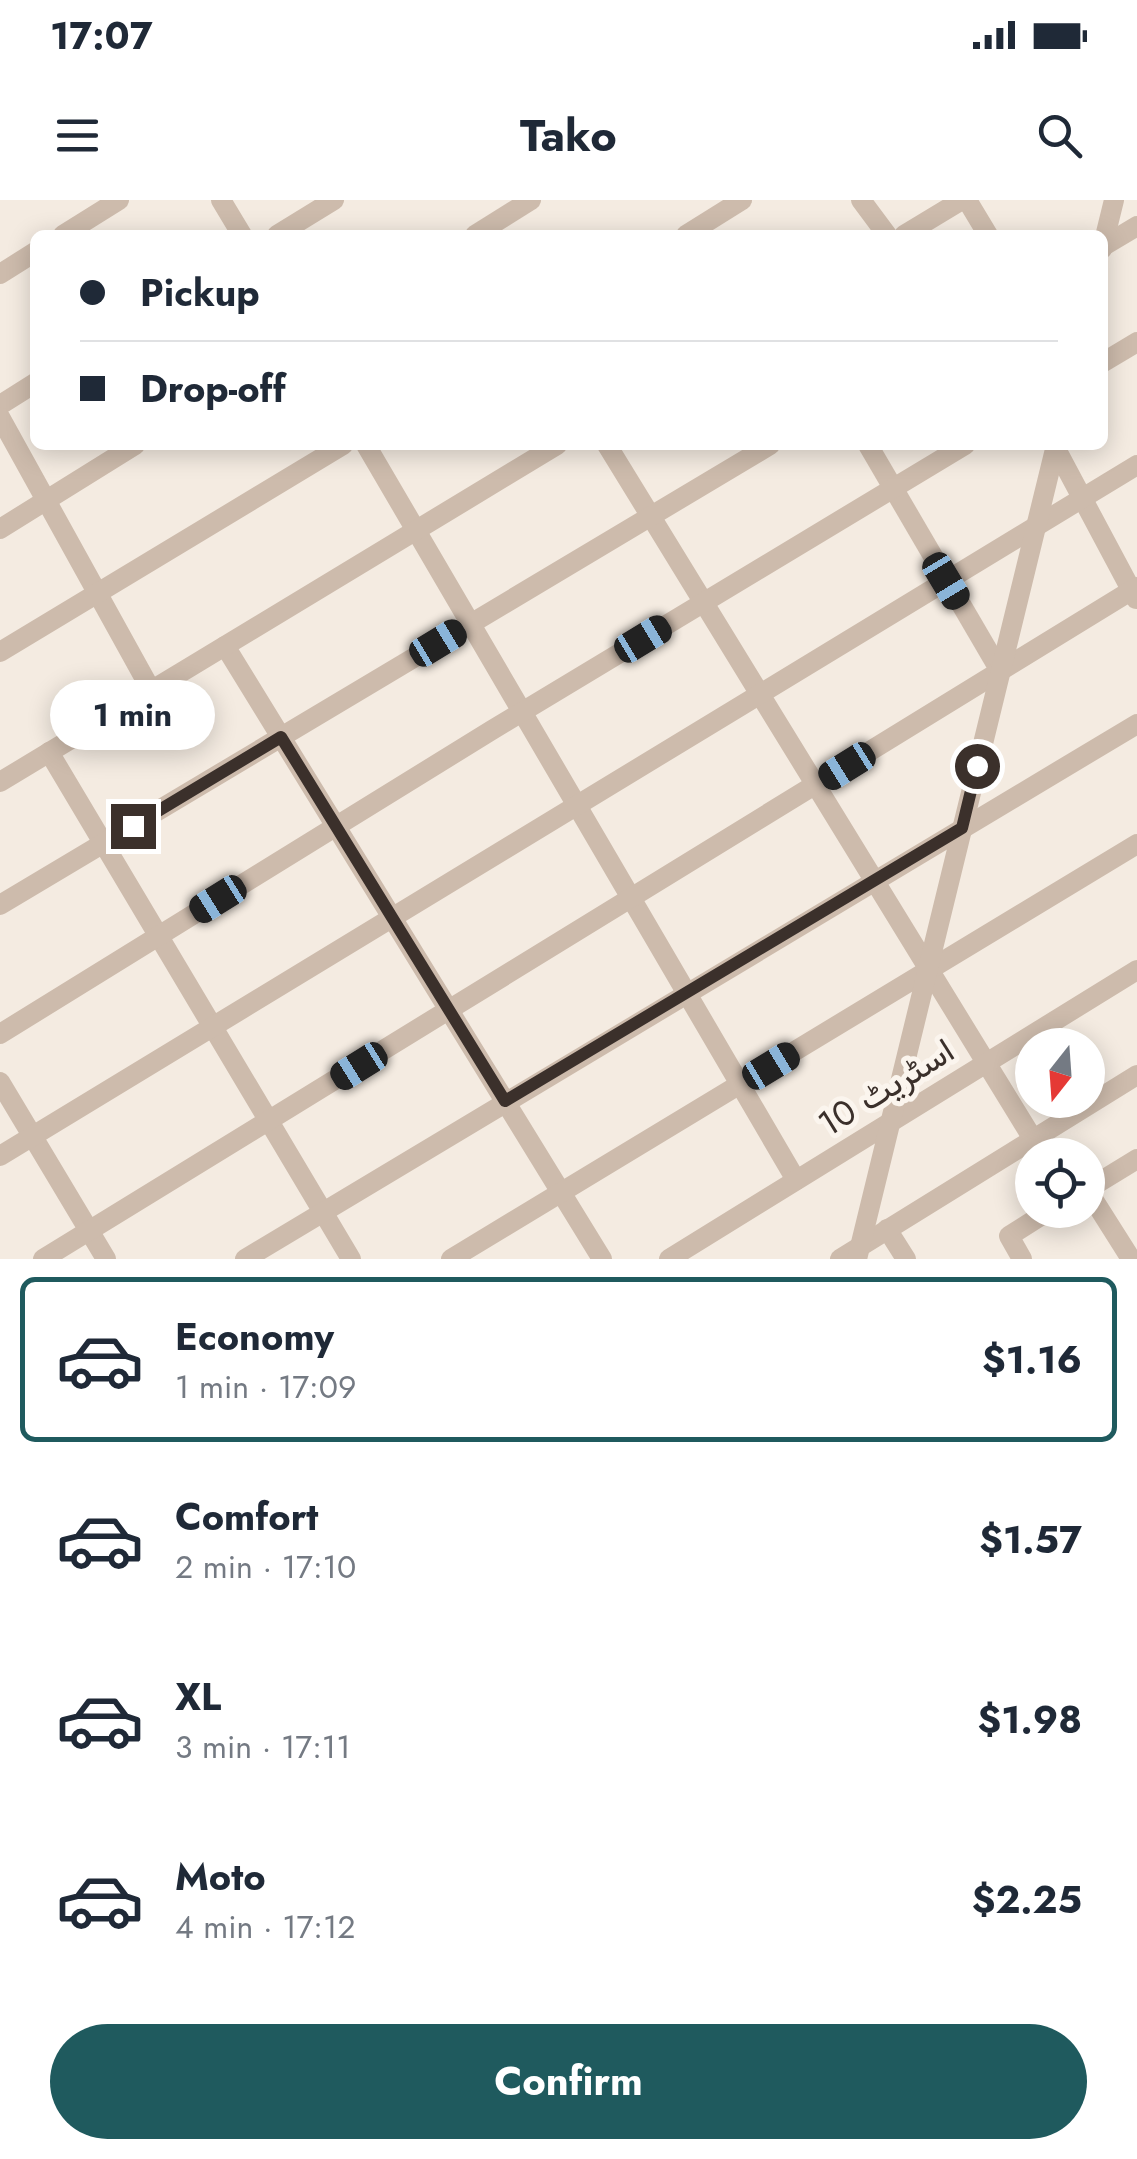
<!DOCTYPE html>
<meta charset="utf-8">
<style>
:root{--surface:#fff;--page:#f2f2f3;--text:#1f2937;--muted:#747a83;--line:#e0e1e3;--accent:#1f5a5e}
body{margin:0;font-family:Jost,Vazirmatn,sans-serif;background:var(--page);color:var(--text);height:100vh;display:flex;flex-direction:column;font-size:38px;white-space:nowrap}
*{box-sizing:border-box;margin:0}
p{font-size:32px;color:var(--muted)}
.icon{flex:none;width:55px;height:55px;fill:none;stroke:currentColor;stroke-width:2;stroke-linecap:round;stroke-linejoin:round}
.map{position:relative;height:1059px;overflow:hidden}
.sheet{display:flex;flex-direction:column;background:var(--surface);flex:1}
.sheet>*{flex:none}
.top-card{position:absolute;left:30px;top:30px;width:1078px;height:220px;border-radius:15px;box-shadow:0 5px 25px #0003;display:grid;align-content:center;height:220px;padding:0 50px;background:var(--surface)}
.needle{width:65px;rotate:197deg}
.fabs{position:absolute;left:1015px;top:828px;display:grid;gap:20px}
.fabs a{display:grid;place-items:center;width:90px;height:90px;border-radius:50%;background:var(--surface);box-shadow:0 5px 25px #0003;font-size:50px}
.end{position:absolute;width:45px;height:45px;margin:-22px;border:12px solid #3b302b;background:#fff;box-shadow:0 0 0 5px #fff}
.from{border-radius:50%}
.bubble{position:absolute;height:70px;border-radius:35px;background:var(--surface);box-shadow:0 5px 25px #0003;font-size:32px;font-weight:700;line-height:70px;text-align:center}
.car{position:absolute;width:30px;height:60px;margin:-30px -15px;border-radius:12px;box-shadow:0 0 8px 2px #0007;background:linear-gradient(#222 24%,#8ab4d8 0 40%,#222 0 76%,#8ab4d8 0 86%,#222 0)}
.top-card b{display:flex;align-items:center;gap:35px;height:95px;font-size:38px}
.top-card b+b{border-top:2px solid var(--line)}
.top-card i{width:25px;height:25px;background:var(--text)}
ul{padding:18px 0 0;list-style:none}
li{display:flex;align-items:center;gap:30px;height:165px;margin:0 20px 15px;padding:0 30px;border:5px solid transparent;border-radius:15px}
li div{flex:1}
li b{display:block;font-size:38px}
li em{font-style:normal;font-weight:700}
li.active{border-color:var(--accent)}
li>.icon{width:90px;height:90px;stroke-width:1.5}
.cta{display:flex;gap:20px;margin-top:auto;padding:20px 50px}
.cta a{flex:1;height:115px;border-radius:60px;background:var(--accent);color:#fff;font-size:40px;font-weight:700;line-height:115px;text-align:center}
.status{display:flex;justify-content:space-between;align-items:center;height:70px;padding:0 50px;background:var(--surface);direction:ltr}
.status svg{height:28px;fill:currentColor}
header{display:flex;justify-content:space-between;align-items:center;height:130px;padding:0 50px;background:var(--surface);font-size:45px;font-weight:700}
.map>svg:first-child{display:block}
</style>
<div class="status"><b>17:07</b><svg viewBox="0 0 49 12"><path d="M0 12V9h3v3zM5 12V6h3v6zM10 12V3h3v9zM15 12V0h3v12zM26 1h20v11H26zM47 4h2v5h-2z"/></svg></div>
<header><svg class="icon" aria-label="menu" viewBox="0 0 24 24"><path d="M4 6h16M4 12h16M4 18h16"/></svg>Tako<svg class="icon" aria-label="search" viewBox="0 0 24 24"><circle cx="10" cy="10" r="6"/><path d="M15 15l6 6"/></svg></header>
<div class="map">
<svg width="1137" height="1059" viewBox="0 0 1137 1059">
<rect width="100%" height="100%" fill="#f4ebe1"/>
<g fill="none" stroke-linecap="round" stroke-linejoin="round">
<!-- minor -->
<g stroke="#cdbbac" stroke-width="20">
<path d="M 221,0 L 242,35"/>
<path d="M 861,0 L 887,35"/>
<path d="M 967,0 L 988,35"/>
<path d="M 63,35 L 119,0"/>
<path d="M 277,35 L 334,0"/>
<path d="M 475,35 L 531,0"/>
<path d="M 686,35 L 742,0"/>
<path d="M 904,35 L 962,0"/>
<path d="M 1102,47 L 1137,26"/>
<path d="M 1102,49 L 1114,0"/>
<path d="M 0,74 L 35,52"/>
<path d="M 1102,163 L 1137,142"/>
<path d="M 0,205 L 35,183"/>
<path d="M 0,217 L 151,490"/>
<path d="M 366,245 L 796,980"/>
<path d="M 607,245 L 1033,939"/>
<path d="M 868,245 L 1000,471"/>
<path d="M 1055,247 L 1136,399"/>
<path d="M 0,329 L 135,245"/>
<path d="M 225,446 L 602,1059"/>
<path d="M 0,452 L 343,245"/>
<path d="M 49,552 L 351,1059"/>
<path d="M 0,582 L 557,245"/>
<path d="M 0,705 L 770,245"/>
<path d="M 0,834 L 492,530 L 965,245"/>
<path d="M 0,882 L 106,1059"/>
<path d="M 0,956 L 1137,265"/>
<path d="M 1088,989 L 1137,959"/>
<path d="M 1088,991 L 1131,1059"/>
<path d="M 887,1029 L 906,1059"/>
<path d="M 43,1059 L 1137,387"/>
<path d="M 245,1059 L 1137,524"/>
<path d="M 451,1059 L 1137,644"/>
<path d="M 669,1059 L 1137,770"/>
<path d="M 840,1059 L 1137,875"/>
<path d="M 857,1059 L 1056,245"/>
<path d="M 1022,1059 L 1009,1036 L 1050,1010"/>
</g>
</g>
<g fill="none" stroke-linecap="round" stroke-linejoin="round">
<!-- route -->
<path stroke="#3b302b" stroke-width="12" d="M 133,626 L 281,537 L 505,901 L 962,628 L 977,566"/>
</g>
<g text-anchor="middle" stroke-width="10" stroke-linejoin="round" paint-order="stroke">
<!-- street labels -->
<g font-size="35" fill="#3b302b" stroke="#fbf5ee">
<text transform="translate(886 887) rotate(-32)" y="12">اسٹریٹ 10</text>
</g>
</g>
</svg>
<div class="fabs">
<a><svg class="needle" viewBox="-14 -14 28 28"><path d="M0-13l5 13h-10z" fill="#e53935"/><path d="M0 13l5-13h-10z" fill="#747a83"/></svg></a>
<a><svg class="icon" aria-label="locate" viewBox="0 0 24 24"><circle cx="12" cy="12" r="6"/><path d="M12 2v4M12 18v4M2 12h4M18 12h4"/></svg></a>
</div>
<i class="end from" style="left:977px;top:566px"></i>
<i class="end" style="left:133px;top:626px"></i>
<div class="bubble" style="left:50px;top:480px;width:165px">1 min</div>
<i class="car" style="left:946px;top:381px;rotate:149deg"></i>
<i class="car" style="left:643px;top:439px;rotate:59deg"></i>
<i class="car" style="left:438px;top:443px;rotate:59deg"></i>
<i class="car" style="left:847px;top:566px;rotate:238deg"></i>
<i class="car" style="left:218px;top:699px;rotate:238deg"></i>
<i class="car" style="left:359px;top:866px;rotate:238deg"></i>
<i class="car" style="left:771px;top:866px;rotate:59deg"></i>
<div class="top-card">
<b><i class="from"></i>Pickup</b>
<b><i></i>Drop-off</b>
</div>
</div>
<section class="sheet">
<ul>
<li class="active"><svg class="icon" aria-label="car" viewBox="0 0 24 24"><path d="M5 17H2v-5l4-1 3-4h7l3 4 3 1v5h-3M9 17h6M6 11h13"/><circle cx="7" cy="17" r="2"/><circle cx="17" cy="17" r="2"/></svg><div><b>Economy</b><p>1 min · 17:09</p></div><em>$1.16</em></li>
<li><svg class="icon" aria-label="car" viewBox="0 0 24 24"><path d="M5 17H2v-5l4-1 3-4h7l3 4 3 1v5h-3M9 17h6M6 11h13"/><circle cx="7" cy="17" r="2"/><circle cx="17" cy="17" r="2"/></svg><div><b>Comfort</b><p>2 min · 17:10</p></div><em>$1.57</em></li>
<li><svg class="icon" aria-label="car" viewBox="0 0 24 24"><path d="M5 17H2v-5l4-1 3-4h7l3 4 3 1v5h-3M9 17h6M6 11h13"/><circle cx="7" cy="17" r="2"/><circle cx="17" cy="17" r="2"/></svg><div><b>XL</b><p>3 min · 17:11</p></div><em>$1.98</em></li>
<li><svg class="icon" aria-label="car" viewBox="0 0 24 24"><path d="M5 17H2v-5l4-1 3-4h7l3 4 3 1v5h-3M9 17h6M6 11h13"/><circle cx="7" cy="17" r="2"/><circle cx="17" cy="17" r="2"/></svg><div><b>Moto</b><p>4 min · 17:12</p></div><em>$2.25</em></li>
</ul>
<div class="cta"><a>Confirm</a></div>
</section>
